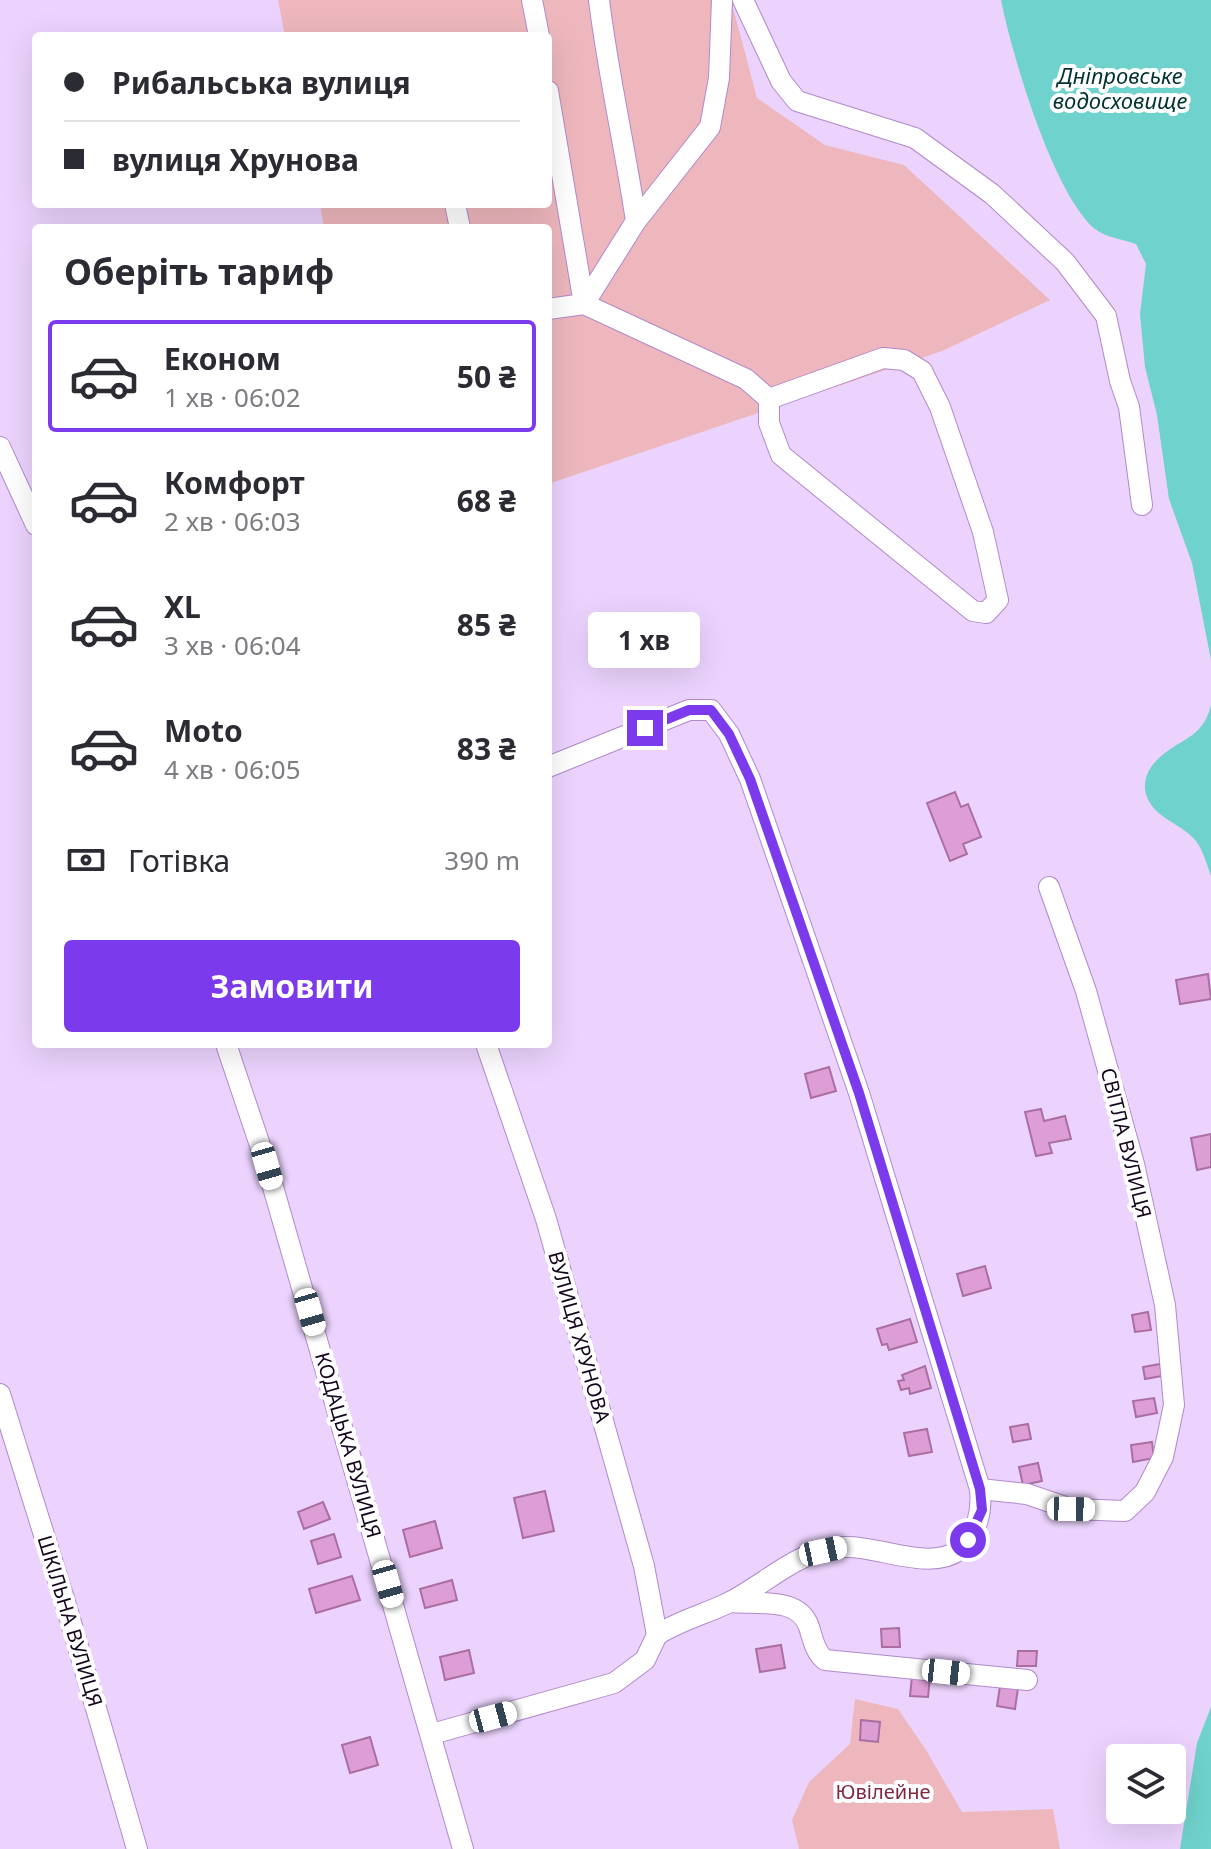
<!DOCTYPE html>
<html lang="uk">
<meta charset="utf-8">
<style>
:root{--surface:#fff;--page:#f7f7f7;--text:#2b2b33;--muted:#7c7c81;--line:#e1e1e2;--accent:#7c3aed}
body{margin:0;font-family:"Noto Sans",sans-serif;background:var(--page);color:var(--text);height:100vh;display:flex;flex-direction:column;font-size:30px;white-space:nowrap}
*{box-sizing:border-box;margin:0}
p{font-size:26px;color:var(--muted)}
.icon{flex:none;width:44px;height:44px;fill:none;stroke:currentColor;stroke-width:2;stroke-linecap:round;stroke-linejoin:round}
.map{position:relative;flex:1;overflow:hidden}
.side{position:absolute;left:32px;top:224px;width:520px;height:824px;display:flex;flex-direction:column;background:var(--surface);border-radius:8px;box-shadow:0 8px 32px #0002}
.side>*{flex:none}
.guide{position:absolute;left:32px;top:32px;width:520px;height:176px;border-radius:8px;box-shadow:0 8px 32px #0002;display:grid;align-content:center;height:176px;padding:0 32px;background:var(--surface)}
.controls{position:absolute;left:1106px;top:1744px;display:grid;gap:16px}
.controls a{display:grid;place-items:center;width:80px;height:80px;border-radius:8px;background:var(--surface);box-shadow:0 8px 32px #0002;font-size:40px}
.end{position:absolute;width:36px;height:36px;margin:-18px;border:10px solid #7c3aed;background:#fff;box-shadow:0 0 0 4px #fff}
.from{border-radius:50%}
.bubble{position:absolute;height:56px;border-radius:8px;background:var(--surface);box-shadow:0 8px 32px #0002;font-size:26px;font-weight:700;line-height:56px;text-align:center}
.car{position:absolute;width:24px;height:48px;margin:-24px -12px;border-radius:10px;box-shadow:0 0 6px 2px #0007;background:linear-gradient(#fff 24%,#345 0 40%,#fff 0 76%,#345 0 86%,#fff 0)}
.guide b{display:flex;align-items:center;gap:28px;height:76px;font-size:30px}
.guide b+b{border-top:2px solid var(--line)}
.guide i{width:20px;height:20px;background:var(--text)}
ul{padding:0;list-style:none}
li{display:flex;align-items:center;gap:24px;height:112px;margin:0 16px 12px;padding:0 16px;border:4px solid transparent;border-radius:8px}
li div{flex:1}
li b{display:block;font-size:30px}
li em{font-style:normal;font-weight:700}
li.active{border-color:var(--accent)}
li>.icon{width:72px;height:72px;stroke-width:1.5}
h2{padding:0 32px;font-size:36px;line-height:96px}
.pay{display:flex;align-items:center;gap:20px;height:88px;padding:0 32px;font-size:30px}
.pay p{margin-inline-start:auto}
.primary-button{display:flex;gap:16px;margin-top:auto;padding:16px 32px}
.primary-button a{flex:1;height:92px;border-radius:8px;background:var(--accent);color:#fff;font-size:32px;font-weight:700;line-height:92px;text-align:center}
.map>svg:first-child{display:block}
</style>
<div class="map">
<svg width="1211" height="1849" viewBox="0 0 1211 1849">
<rect width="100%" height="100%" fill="#ebd3fd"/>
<!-- green -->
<g fill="#edb7bd">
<path d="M 278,0 L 731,0 L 757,98 L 825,145 L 904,165 L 1050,300 L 942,351 L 548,484 L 548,228 L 324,228 L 320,204 L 548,204 L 548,36 L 285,36 Z"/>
<path d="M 855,1699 L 898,1709 L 926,1750 L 962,1812 L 1053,1809 L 1060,1849 L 799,1849 L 792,1820 L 809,1782 L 850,1744 Z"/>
</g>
<!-- water -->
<g fill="#70d2cc">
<path d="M 1001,0 L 1211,0 L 1211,660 L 1192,563 L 1169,499 L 1157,415 L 1145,367 L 1140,314 L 1146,264 L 1136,244 C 1124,240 1105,237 1095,229 C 1053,193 1012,55 1001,0 Z"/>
<path d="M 1211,705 L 1211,876 C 1207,865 1203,850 1196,841 C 1180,821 1149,818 1145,789 C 1144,779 1149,768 1156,761 C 1178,738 1203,740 1211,705 Z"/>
<path d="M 1211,1707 L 1211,1849 L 1180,1849 L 1197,1743 Z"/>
</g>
<!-- building -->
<g fill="#dd9dd5" stroke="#aa6ea3" stroke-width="2">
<path d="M 955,792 L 961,807 L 968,804 L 981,837 L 963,844 L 967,854 L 950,861 L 927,803 Z"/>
<path d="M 1208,974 L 1211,999 L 1180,1004 L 1176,980 Z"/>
<path d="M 829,1067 L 836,1091 L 811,1098 L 805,1074 Z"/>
<path d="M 1041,1109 L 1044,1121 L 1065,1116 L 1071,1139 L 1049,1143 L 1052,1153 L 1036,1156 L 1025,1112 Z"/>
<path d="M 1211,1134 L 1211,1167 L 1197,1170 L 1191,1138 Z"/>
<path d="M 985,1266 L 991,1288 L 963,1296 L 957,1274 Z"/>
<path d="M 1148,1312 L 1151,1330 L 1135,1332 L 1132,1315 Z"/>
<path d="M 910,1319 L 917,1342 L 889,1350 L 887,1344 L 882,1345 L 877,1329 Z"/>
<path d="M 1160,1364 L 1162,1376 L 1145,1379 L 1143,1367 Z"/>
<path d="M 925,1366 L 931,1388 L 910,1394 L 909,1388 L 901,1390 L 898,1381 L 904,1380 L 902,1375 Z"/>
<path d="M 1154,1398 L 1157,1413 L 1136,1417 L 1133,1401 Z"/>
<path d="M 1028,1424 L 1031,1439 L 1013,1442 L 1010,1427 Z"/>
<path d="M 927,1429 L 932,1452 L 909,1456 L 904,1433 Z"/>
<path d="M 1152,1442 L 1154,1458 L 1133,1462 L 1131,1445 Z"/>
<path d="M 1038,1463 L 1042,1481 L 1023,1485 L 1019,1467 Z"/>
<path d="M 545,1491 L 554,1531 L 523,1538 L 514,1498 Z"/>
<path d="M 323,1502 L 330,1519 L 304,1529 L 298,1512 Z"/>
<path d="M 435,1521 L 442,1548 L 410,1557 L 403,1530 Z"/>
<path d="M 334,1534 L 341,1557 L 318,1564 L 311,1541 Z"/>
<path d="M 352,1576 L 360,1600 L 316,1613 L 309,1589 Z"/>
<path d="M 452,1580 L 457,1600 L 425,1608 L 420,1589 Z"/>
<path d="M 899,1628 L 900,1647 L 882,1647 L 881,1629 Z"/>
<path d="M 781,1645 L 785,1668 L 760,1672 L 756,1649 Z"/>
<path d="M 469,1650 L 474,1673 L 445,1680 L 440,1657 Z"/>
<path d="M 1018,1651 L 1037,1651 L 1036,1666 L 1017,1666 Z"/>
<path d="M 912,1676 L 930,1677 L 928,1697 L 910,1696 Z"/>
<path d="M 1000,1686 L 1018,1688 L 1015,1709 L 997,1706 Z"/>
<path d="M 861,1720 L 880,1722 L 878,1742 L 860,1740 Z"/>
<path d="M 370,1737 L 378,1765 L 350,1773 L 342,1745 Z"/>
</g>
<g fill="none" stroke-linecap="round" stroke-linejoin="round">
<defs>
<g id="minor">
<path d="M 532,0 L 539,36"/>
<path d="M 599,0 C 608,74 625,147 636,221"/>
<path d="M 743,0 L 781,81 L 797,101 L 915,138 L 992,194 L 1065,262 L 1106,316 L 1120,381 L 1129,407 L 1142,505"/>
<path d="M 548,91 L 584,304"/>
<path d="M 455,204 L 460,228"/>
<path d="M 584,304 L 636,221 L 710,127 L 719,78 L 722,0"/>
<path d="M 548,309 L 584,304 L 746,379 L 769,399 L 769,423 L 781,455 L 973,611 L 986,613 L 998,600 L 983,532 L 940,407 L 922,371 L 904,360 L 883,358 L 769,399"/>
<path d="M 0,447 L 36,525"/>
<path d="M 548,767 L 689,710 L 711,710 L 729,734 L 750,779 L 859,1093 L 980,1489 C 982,1510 978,1535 959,1550 C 930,1572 876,1545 845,1547 C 798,1549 769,1582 730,1602 C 706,1614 680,1620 657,1635"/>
<path d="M 226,1044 L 267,1166 L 463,1849"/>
<path d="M 486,1044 L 546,1219 L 644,1566 L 657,1635"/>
<path d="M 0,1394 L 65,1602 L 137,1849"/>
<path d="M 980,1489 L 1027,1494 L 1071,1509 L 1125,1511 L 1145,1492 L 1163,1457 L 1174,1405 L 1165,1305 L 1134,1164 L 1086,991 L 1049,887"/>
<path d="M 730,1602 C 758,1605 799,1596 809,1627 C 813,1639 815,1652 825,1660 L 1027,1680"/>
<path d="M 432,1734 L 614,1683 L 645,1660 L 657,1635"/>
</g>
</defs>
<!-- minor casing -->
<use href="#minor" stroke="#b189cc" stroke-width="22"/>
<!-- minor -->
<use href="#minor" stroke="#fff" stroke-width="20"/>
</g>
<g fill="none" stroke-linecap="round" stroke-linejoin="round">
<!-- route -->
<path stroke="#7c3aed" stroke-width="10" d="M 645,728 L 689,710 L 711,710 L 729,734 L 750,779 L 859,1093 L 980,1489 L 982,1510 L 968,1540"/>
</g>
<g text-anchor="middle" stroke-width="8" stroke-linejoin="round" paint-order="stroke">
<!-- street labels -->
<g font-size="20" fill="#15061e" stroke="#fff">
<text transform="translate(1126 1143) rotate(76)" y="7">СВІТЛА ВУЛИЦЯ</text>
<text transform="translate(579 1337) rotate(74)" y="7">ВУЛИЦЯ ХРУНОВА</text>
<text transform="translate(348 1445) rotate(74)" y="7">КОДАЦЬКА ВУЛИЦЯ</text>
<text transform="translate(70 1621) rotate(73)" y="7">ШКІЛЬНА ВУЛИЦЯ</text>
</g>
<!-- park labels -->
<g font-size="20" fill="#81273b" stroke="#fff">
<text x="883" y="1799">Ювілейне</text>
</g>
<!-- water labels -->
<g font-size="22" font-style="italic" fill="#003230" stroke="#fff">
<text x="1120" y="84">Дніпровське<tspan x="1120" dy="25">водосховище</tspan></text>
</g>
</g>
</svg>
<div class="controls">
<a><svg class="icon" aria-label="layers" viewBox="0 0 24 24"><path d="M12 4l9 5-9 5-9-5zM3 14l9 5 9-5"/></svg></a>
</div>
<i class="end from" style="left:968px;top:1540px"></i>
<i class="end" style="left:645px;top:728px"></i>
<div class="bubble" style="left:588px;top:612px;width:112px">1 хв</div>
<i class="car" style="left:267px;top:1166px;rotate:164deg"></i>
<i class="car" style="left:310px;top:1312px;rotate:164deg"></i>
<i class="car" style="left:1071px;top:1509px;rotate:91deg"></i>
<i class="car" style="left:823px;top:1551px;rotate:78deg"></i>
<i class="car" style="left:388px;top:1584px;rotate:164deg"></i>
<i class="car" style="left:946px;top:1672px;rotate:96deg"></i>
<i class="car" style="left:493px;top:1717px;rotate:75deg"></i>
<div class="guide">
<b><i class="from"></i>Рибальська вулиця</b>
<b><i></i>вулиця Хрунова</b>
</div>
<section class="side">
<h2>Оберіть тариф</h2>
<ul>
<li class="active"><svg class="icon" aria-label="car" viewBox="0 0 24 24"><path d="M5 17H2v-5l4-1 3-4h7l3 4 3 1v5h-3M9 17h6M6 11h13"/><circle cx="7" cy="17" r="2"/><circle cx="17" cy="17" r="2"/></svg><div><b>Економ</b><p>1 хв · 06:02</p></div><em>50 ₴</em></li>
<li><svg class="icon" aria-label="car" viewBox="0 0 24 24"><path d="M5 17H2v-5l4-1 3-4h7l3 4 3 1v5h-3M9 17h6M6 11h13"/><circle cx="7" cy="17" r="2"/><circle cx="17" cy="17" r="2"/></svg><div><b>Комфорт</b><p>2 хв · 06:03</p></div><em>68 ₴</em></li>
<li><svg class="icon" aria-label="car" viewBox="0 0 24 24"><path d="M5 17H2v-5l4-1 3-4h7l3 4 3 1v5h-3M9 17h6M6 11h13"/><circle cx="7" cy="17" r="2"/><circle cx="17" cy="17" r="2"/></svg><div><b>XL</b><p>3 хв · 06:04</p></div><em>85 ₴</em></li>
<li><svg class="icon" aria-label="car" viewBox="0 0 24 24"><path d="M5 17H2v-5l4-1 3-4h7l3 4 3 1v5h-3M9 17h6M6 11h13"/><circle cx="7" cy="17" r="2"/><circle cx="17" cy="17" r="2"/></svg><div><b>Moto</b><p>4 хв · 06:05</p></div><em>83 ₴</em></li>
</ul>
<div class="pay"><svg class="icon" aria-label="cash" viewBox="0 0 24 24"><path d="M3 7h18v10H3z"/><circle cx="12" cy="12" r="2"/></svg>Готівка<p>390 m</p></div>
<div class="primary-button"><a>Замовити</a></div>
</section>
</div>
